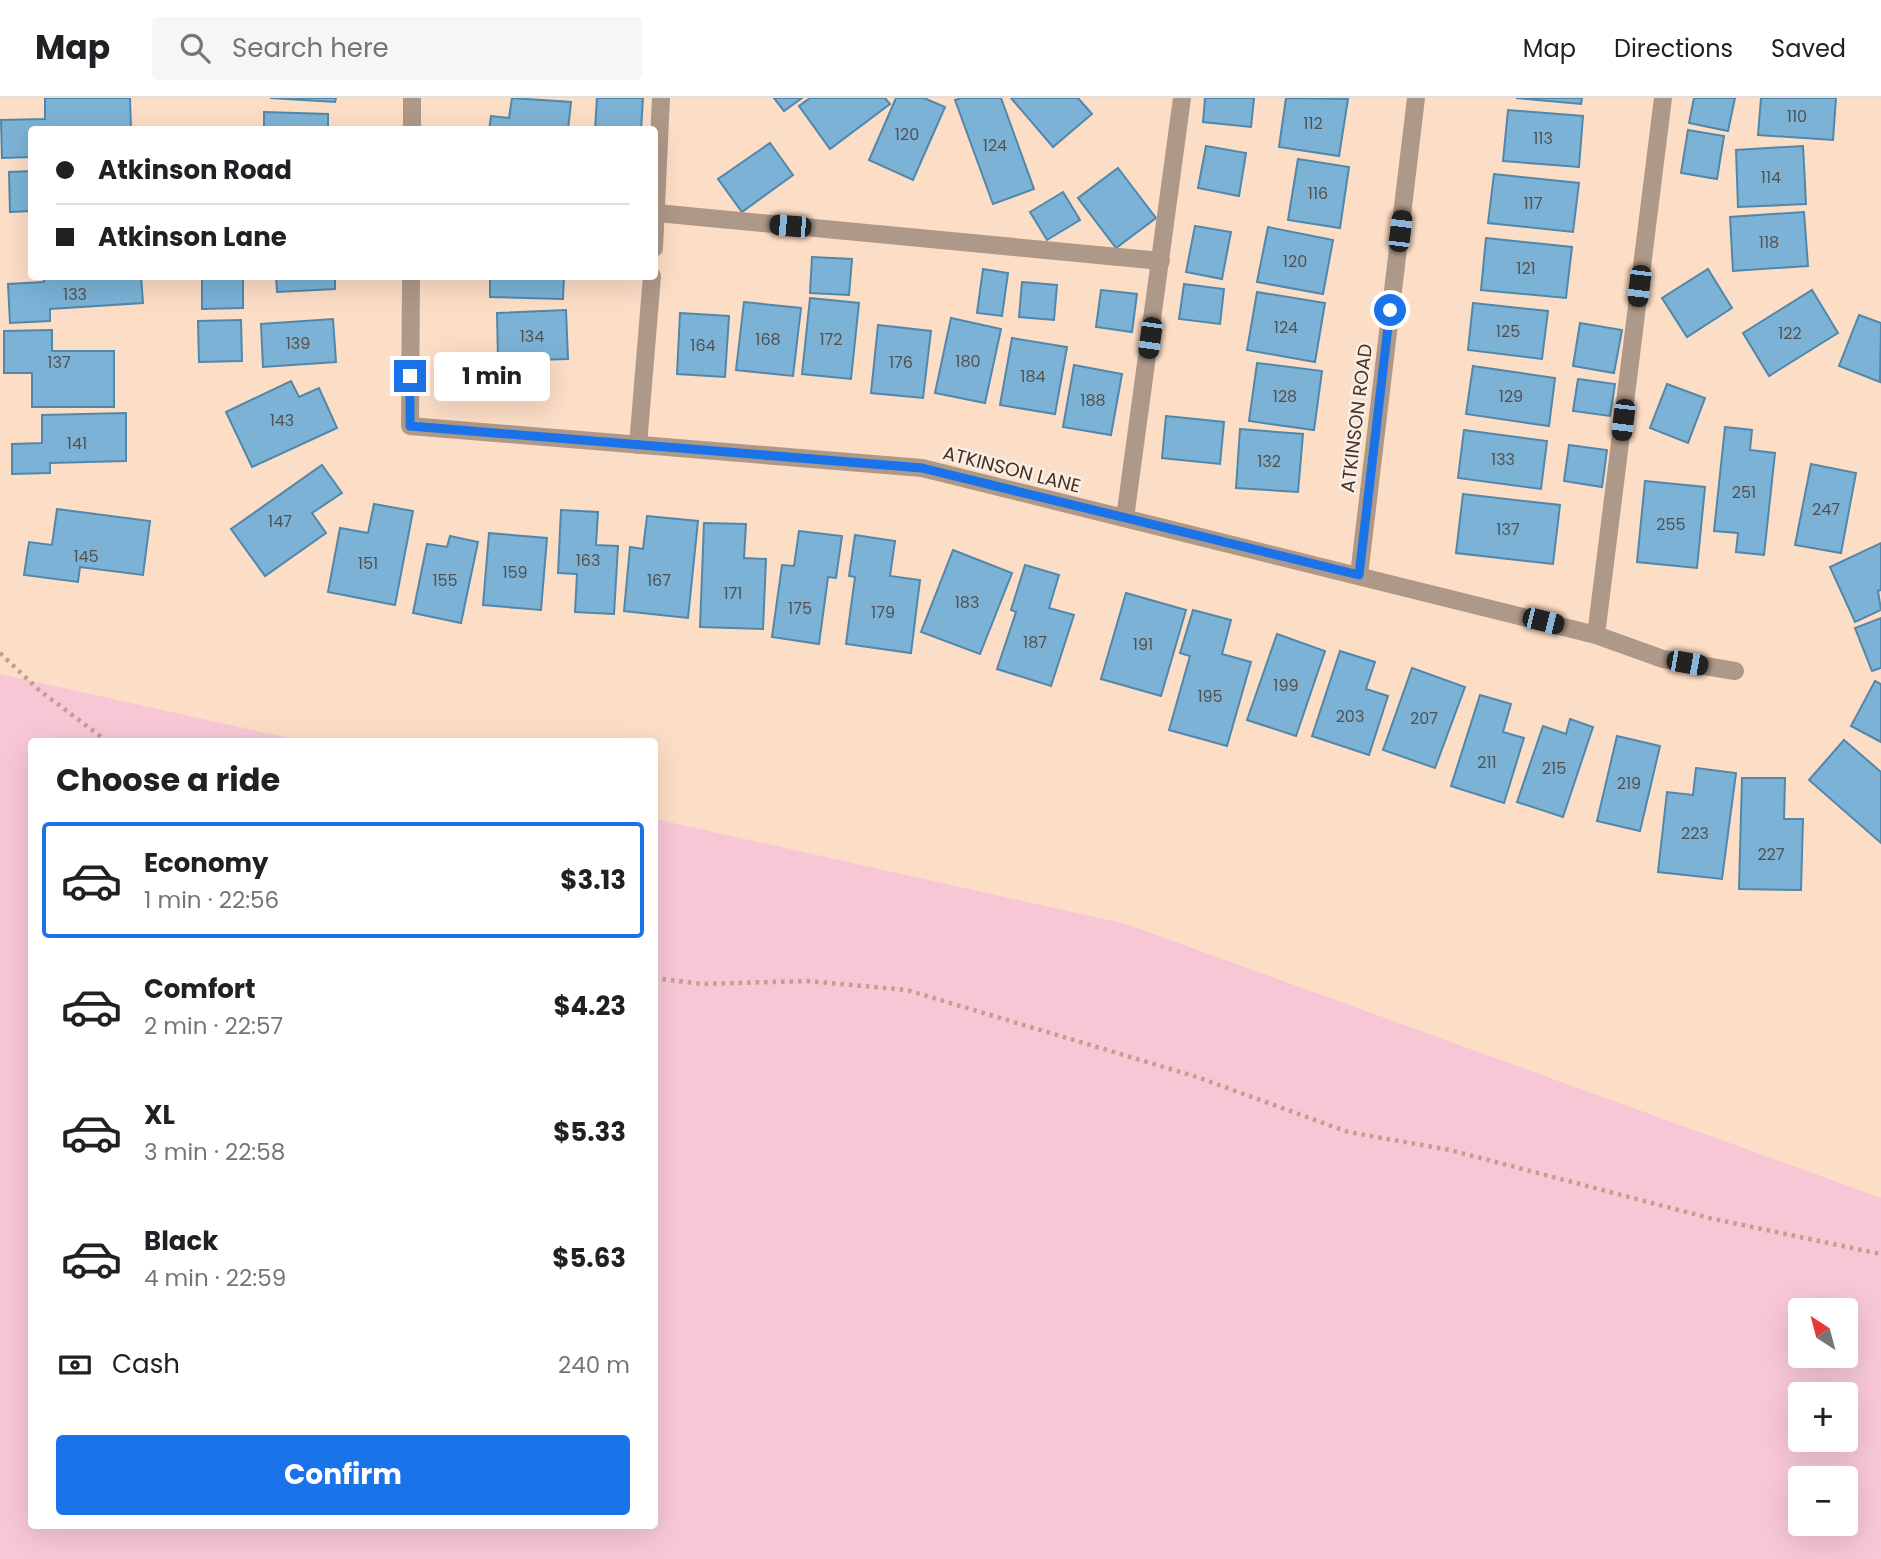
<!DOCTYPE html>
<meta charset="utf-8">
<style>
:root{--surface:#fff;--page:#f6f6f6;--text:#202124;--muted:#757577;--line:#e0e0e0;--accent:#1a73e8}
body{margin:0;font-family:Poppins,sans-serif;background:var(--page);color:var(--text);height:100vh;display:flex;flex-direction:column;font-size:26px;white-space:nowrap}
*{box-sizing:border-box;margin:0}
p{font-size:23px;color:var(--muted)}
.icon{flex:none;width:38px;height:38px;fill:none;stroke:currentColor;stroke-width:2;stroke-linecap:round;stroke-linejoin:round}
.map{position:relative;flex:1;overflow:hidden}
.drawer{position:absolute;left:28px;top:640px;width:630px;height:791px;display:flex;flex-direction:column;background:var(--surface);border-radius:7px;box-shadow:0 7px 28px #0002}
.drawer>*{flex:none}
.top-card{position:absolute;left:28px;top:28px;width:630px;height:154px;border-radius:7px;box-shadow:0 7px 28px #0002;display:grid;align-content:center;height:154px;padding:0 28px;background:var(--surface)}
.needle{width:46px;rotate:324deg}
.buttons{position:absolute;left:1788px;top:1200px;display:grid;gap:14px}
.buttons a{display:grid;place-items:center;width:70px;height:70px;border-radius:7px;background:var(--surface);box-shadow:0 7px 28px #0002;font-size:35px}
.end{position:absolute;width:32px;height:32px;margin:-16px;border:9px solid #1a73e8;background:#fff;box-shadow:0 0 0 4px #fff}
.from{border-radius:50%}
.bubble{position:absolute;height:49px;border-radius:7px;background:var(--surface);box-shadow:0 7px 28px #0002;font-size:23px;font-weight:700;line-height:49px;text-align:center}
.car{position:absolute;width:21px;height:42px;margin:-21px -10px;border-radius:9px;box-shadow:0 0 5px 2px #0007;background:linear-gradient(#222 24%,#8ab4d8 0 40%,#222 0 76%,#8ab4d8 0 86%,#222 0)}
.top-card b{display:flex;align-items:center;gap:24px;height:66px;font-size:26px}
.top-card b+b{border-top:2px solid var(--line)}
.top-card i{width:18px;height:18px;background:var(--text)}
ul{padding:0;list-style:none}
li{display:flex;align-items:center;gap:21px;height:116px;margin:0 14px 10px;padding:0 14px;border:4px solid transparent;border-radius:7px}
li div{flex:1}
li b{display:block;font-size:26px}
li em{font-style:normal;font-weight:700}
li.selected{border-color:var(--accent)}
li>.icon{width:63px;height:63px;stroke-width:1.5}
h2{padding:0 28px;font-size:32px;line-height:84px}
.pay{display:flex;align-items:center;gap:18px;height:77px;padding:0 28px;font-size:26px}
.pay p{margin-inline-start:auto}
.button{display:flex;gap:14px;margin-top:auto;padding:14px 28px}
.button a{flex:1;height:80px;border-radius:7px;background:var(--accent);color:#fff;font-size:28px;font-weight:700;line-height:80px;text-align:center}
header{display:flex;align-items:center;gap:42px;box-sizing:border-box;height:98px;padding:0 35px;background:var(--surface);border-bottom:2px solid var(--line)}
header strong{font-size:33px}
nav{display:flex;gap:38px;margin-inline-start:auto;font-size:24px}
.search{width:490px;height:63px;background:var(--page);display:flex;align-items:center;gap:18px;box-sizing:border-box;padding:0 24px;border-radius:7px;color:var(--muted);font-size:26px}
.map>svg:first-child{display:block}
</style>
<header>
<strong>Map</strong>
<div class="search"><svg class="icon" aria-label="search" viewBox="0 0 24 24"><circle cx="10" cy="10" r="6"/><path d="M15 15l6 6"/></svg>Search here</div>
<nav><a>Map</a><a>Directions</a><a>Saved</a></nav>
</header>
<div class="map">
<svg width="1881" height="1461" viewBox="0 0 1881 1461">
<rect width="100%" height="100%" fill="#fcddc6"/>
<!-- green -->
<path fill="#f7c7d5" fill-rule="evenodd" d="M 0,576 L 306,644 L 32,644 L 32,1428 L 654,1428 L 655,721 L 1126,826 L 1881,1100 L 1881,1461 L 0,1461 ZM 1801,1213 L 1846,1213 L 1846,1258 L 1801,1258 ZM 1801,1297 L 1846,1297 L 1846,1342 L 1801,1342 ZM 1801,1381 L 1846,1381 L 1846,1426 L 1801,1426 Z"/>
<!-- building -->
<g fill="#7bb2d6" stroke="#5187aa" stroke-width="2">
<path d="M 45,0 L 130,0 L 131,32 L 32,32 L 32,59 L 2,60 L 1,22 L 45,21 Z"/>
<path d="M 270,0 L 336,0 L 335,4 Z"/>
<path d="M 512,0 L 571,4 L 568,32 L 489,32 L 491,18 L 509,20 Z"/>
<path d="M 597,0 L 643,0 L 641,32 L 595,32 Z"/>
<path d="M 774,0 L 802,0 L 784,13 Z"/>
<path d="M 810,0 L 885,0 L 890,6 L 830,51 L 799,8 Z"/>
<path d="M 896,0 L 924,0 L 945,9 L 913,82 L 869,62 Z"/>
<path d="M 962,0 L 1001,0 L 1034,91 L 993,106 L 955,2 Z"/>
<path d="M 1011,0 L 1078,0 L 1092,16 L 1053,49 Z"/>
<path d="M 1205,0 L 1254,0 L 1251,29 L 1203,24 Z"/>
<path d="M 1286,0 L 1348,1 L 1339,58 L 1279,49 Z"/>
<path d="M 1516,0 L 1582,0 L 1581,6 Z"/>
<path d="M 1694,0 L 1735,0 L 1728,33 L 1689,25 Z"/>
<path d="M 1761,0 L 1836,0 L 1833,42 L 1758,37 Z"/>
<path d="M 1508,12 L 1583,18 L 1579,69 L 1503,63 Z"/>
<path d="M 264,14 L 328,16 L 328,32 L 264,32 Z"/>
<path d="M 1688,32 L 1724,38 L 1717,81 L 1681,75 Z"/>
<path d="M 770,45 L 793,77 L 742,114 L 718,81 Z"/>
<path d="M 1206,48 L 1246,55 L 1239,98 L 1198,90 Z"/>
<path d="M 1803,48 L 1806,106 L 1738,109 L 1736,52 Z"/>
<path d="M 1298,61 L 1349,69 L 1340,130 L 1288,122 Z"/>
<path d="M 1118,70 L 1156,120 L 1116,150 L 1078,100 Z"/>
<path d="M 32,73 L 32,113 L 10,114 L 9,74 Z"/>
<path d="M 1494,76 L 1579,85 L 1573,134 L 1488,125 Z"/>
<path d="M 1063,94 L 1080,122 L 1047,142 L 1030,114 Z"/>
<path d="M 1804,114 L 1808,168 L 1733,173 L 1730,119 Z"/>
<path d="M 1195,128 L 1231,134 L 1222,181 L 1186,174 Z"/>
<path d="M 1268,129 L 1333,142 L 1323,196 L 1257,184 Z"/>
<path d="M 1486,140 L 1572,149 L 1566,200 L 1481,192 Z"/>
<path d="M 812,159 L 852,161 L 849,197 L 810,195 Z"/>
<path d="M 983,171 L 1008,175 L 1002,218 L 977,215 Z"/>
<path d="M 1708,171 L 1732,210 L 1687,239 L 1662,200 Z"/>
<path d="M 43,178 L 141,178 L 143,205 L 50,211 L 50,223 L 10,225 L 8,186 L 44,184 Z"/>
<path d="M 202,178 L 243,178 L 243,210 L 202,211 Z"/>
<path d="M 276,178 L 335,178 L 335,191 L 277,194 Z"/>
<path d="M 490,178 L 564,178 L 563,201 L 490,199 Z"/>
<path d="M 1022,184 L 1057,187 L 1054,222 L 1019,219 Z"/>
<path d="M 1184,186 L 1224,191 L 1220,226 L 1179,221 Z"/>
<path d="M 1101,192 L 1137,196 L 1132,234 L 1096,229 Z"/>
<path d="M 1812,192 L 1838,235 L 1769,278 L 1743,235 Z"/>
<path d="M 1257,194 L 1325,205 L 1315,264 L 1247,252 Z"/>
<path d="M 810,200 L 859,205 L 851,281 L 802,276 Z"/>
<path d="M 744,204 L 801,210 L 793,278 L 736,272 Z"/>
<path d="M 1473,205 L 1548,213 L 1542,261 L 1468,252 Z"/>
<path d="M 566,212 L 568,261 L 498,263 L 497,215 Z"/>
<path d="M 680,215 L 729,218 L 725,279 L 677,276 Z"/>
<path d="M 1859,217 L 1881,225 L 1880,284 L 1839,268 Z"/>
<path d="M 951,220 L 1001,231 L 985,305 L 935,295 Z"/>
<path d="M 333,221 L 336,264 L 263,269 L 261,226 Z"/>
<path d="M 241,222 L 242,263 L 199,264 L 198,223 Z"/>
<path d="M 1580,225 L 1622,232 L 1614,275 L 1573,268 Z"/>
<path d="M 878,227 L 931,233 L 923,300 L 871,295 Z"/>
<path d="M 52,232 L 52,253 L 114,253 L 114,309 L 32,309 L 32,275 L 4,275 L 4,233 Z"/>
<path d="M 1012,240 L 1067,249 L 1055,316 L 1000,307 Z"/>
<path d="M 1257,265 L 1322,273 L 1314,332 L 1249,323 Z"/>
<path d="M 1074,267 L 1122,276 L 1111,337 L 1063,329 Z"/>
<path d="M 1473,268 L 1555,280 L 1549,328 L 1466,316 Z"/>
<path d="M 1578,281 L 1615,286 L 1610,318 L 1573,313 Z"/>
<path d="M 291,283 L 299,299 L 319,290 L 337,330 L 252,369 L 226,314 Z"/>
<path d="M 1667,286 L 1705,300 L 1688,345 L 1650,330 Z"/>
<path d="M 126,315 L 126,363 L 50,365 L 50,375 L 12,376 L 12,346 L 42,345 L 42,317 Z"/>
<path d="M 1166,318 L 1224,324 L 1220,366 L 1162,360 Z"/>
<path d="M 1725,329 L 1752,332 L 1750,352 L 1775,355 L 1764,457 L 1736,454 L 1738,435 L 1714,433 Z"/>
<path d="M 1240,331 L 1303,336 L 1298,394 L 1236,390 Z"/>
<path d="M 1464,332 L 1547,343 L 1541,391 L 1458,380 Z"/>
<path d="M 1569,347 L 1607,352 L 1602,389 L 1564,383 Z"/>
<path d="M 1811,366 L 1856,375 L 1841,455 L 1795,447 Z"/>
<path d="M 322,367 L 342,395 L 312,415 L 326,435 L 265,478 L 231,431 Z"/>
<path d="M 1645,383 L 1705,389 L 1697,470 L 1637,464 Z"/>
<path d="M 1463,396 L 1560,407 L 1553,466 L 1456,455 Z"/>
<path d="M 374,406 L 413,413 L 395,507 L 328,494 L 340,430 L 368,435 Z"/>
<path d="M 57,411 L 150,423 L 143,477 L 80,469 L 78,484 L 24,477 L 29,444 L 52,447 Z"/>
<path d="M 561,412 L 598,414 L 596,447 L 618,448 L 614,516 L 575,514 L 577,476 L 558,475 Z"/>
<path d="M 647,418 L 698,423 L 688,520 L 624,513 L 630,449 L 643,451 Z"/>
<path d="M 704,425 L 746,426 L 744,460 L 766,461 L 763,531 L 700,529 Z"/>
<path d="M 799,433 L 842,438 L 836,480 L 828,479 L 819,546 L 772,539 L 782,467 L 794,468 Z"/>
<path d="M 489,435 L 547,440 L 541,512 L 483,507 Z"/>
<path d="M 855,437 L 895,443 L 890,478 L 920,482 L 911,555 L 846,546 L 855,479 L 849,478 Z"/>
<path d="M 450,438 L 478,444 L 461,525 L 413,515 L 427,446 L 447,449 Z"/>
<path d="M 1881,445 L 1881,492 L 1878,493 L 1881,512 L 1855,524 L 1830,469 Z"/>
<path d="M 953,452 L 1012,475 L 980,556 L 921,534 Z"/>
<path d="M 1025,467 L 1059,477 L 1049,510 L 1074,517 L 1051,588 L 997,571 L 1016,514 L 1011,512 Z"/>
<path d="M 1126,495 L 1186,512 L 1161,598 L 1101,581 Z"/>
<path d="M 1193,512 L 1231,522 L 1222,556 L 1251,564 L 1227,648 L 1169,632 L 1190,558 L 1180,555 Z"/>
<path d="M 1881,520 L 1881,570 L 1872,573 L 1855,530 Z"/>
<path d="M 1277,536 L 1325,553 L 1296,638 L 1247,622 Z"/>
<path d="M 1340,553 L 1375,564 L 1366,591 L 1388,598 L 1369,657 L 1312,638 Z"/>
<path d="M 1412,570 L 1465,589 L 1435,670 L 1383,652 Z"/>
<path d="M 1875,583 L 1881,586 L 1881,644 L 1851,628 Z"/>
<path d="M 1480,597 L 1511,606 L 1503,634 L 1524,640 L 1504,705 L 1451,688 Z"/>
<path d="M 1570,621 L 1593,629 L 1563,719 L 1517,704 L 1543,628 L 1566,636 Z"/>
<path d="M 1617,638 L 1660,648 L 1640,733 L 1597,723 Z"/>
<path d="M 1844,642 L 1881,674 L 1881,745 L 1809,682 Z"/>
<path d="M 1696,670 L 1736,675 L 1722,781 L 1658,774 L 1667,694 L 1693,697 Z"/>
<path d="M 1742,680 L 1785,680 L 1784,721 L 1803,721 L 1801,792 L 1739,791 Z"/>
</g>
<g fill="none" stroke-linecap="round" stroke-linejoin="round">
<!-- path -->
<g stroke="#bca18d" stroke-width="4.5" stroke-dasharray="3.5 5" stroke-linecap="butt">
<path d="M 0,555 L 39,592 L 108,644"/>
<path d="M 654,880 L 702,886 L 807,883 L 907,892 L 1197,979 L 1348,1034 L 1450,1052 L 1709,1120 L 1881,1156"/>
</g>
<!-- lane -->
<g stroke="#ae9888" stroke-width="18">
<path d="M 657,115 L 1161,163"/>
<path d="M 654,150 L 661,0"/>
<path d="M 638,347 L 652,178"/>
<path d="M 1125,420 L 1182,0"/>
<path d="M 1596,537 L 1663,0"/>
</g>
<!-- street -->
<g stroke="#ae9888" stroke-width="18">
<path d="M 412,32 L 412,0"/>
<path d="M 411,178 L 410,328 L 922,370 L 1596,537 L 1663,561 L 1735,573"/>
<path d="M 1359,477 L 1416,0"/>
</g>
</g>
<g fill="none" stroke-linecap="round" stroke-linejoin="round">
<!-- route -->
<path stroke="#1a73e8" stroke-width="9" d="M 410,278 L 410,328 L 922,370 L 1359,477 L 1390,212"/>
</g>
<g text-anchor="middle" stroke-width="5" stroke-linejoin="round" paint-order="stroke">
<!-- number labels -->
<g font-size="16" fill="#545250">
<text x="1797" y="24">110</text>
<text x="1313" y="31">112</text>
<text x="907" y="42">120</text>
<text x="1543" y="46">113</text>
<text x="995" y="53">124</text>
<text x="1771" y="85">114</text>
<text x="1318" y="101">116</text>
<text x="1533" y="111">117</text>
<text x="1769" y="150">118</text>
<text x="1295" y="169">120</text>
<text x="1526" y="176">121</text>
<text x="75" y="202">133</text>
<text x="1286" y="235">124</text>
<text x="1508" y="239">125</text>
<text x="1790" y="241">122</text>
<text x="532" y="244">134</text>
<text x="768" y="247">168</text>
<text x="831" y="247">172</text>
<text x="298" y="251">139</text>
<text x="703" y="253">164</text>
<text x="968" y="269">180</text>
<text x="59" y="270">137</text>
<text x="901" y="270">176</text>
<text x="1033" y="284">184</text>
<text x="1285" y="304">128</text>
<text x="1511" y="304">129</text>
<text x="1093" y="308">188</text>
<text x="282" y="328">143</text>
<text x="77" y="351">141</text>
<text x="1503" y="367">133</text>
<text x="1269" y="369">132</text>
<text x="1744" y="400">251</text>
<text x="1826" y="417">247</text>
<text x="280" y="429">147</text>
<text x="1671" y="432">255</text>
<text x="1508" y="437">137</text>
<text x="86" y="464">145</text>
<text x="588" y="468">163</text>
<text x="368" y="471">151</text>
<text x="515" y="480">159</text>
<text x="445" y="488">155</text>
<text x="659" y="488">167</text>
<text x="733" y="501">171</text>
<text x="967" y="510">183</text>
<text x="800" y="516">175</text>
<text x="883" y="520">179</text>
<text x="1035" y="550">187</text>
<text x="1143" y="552">191</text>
<text x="1286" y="593">199</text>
<text x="1210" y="604">195</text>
<text x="1350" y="624">203</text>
<text x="1424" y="626">207</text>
<text x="1487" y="670">211</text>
<text x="1554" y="676">215</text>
<text x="1629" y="691">219</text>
<text x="1695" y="741">223</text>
<text x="1771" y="762">227</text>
</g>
<!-- street labels -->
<g font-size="19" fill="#473223" stroke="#f9efe7">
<text transform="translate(1356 320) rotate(-83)" y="7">ATKINSON ROAD</text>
<text transform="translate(1012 371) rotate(14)" y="7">ATKINSON LANE</text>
</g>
</g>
</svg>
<div class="buttons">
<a><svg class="needle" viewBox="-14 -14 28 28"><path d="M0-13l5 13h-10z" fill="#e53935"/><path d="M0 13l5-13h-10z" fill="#757577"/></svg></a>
<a>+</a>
<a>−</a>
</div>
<i class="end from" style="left:1390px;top:212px"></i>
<i class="end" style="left:410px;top:278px"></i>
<div class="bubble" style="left:434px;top:254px;width:116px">1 min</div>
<i class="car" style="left:790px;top:128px;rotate:275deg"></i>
<i class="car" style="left:1400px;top:133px;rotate:7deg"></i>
<i class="car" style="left:1639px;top:188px;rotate:187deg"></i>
<i class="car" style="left:1150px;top:240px;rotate:188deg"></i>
<i class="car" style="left:1623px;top:322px;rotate:187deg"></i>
<i class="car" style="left:1543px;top:523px;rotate:104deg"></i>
<i class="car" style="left:1687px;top:565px;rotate:100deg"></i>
<div class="top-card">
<b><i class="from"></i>Atkinson Road</b>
<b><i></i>Atkinson Lane</b>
</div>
<section class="drawer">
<h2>Choose a ride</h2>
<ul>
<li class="selected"><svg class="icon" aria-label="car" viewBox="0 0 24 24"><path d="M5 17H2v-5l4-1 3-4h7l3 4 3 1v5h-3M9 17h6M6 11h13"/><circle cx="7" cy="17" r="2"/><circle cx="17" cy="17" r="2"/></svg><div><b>Economy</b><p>1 min · 22:56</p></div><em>$3.13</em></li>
<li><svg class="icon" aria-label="car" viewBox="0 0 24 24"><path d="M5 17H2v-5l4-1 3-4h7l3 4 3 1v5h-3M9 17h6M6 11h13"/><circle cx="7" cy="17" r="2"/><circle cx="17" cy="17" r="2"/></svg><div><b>Comfort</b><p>2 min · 22:57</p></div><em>$4.23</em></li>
<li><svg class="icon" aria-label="car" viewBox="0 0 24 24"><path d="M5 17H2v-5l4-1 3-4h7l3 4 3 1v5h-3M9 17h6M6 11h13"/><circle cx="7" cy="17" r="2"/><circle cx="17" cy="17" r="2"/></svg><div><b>XL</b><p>3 min · 22:58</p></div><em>$5.33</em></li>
<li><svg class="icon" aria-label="car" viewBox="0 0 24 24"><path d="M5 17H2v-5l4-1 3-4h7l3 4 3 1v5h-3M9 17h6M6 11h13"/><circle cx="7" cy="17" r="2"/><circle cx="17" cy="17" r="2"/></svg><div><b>Black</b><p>4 min · 22:59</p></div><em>$5.63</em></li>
</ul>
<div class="pay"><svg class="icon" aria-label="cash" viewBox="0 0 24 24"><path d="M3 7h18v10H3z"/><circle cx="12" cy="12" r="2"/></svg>Cash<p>240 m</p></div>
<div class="button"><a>Confirm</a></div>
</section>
</div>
